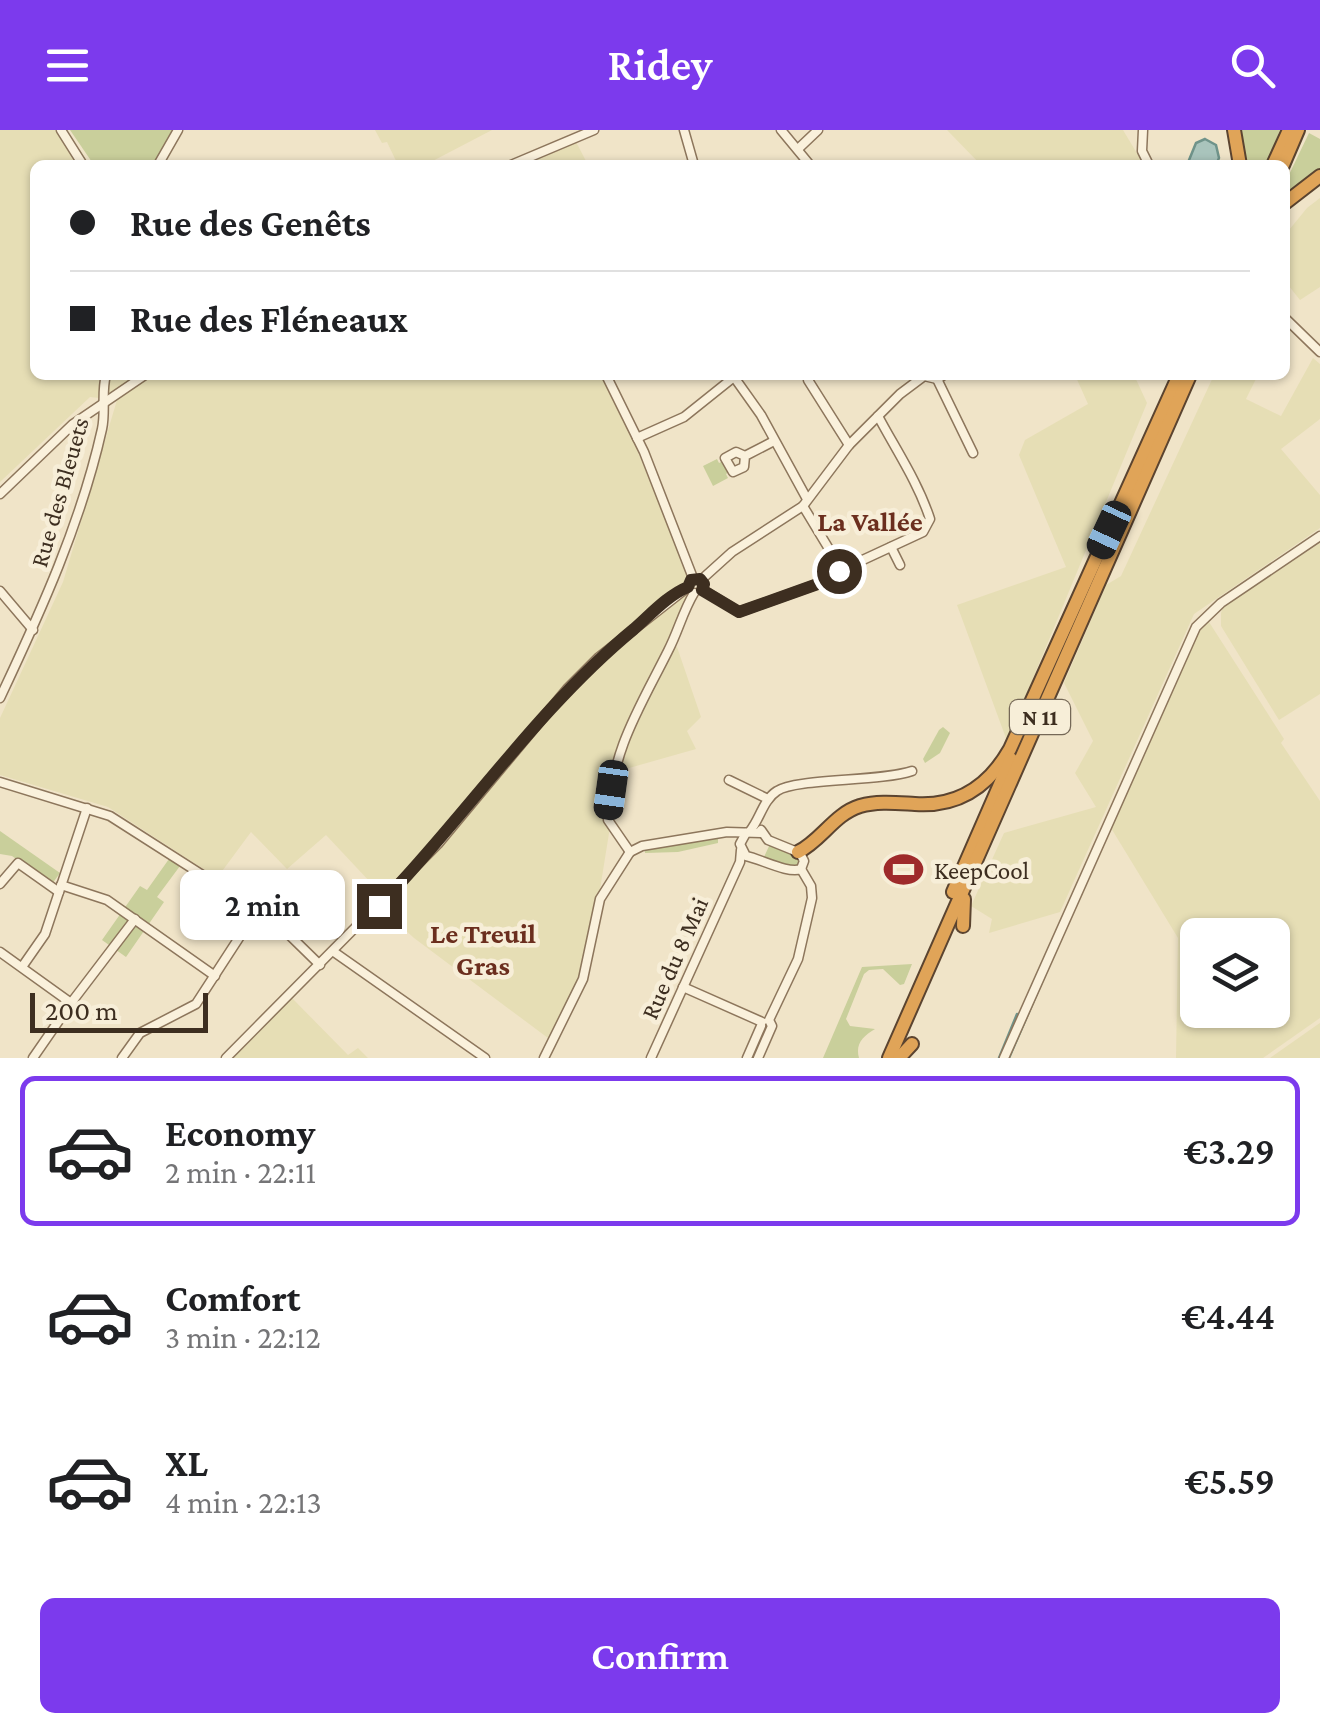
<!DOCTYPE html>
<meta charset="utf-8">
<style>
:root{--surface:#fff;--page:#f6f6f6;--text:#202124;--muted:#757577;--line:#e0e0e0;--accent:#7c3aed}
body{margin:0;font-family:"Crimson Pro",serif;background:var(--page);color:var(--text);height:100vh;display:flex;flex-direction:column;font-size:38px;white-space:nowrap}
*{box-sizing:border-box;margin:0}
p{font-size:32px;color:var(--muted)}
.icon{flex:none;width:55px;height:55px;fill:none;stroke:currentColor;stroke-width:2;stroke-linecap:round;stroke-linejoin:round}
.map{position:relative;height:928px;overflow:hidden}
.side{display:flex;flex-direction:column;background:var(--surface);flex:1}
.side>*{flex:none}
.guide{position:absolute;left:30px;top:30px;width:1260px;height:220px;border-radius:15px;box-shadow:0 2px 8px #0004;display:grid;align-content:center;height:220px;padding:0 40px;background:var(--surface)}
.tools{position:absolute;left:1180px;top:788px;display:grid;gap:20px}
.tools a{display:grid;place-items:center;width:110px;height:110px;border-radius:15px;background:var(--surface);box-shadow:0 2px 8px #0004;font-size:50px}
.scale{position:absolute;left:30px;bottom:25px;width:178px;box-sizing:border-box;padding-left:10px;border:5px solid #3d2e20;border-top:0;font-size:28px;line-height:35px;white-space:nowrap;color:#3d2e20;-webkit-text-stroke:8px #f7eed8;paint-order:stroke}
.end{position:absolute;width:45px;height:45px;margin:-22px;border:12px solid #3d2e20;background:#fff;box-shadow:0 0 0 5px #fff}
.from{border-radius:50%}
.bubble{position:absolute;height:70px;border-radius:15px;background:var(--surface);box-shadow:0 2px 8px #0004;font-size:32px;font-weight:600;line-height:70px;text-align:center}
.car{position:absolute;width:30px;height:60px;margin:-30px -15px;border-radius:12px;box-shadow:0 0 8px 2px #0007;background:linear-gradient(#222 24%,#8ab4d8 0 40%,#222 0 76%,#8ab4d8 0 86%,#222 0)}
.guide b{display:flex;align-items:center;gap:35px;height:95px;font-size:38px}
.guide b+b{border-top:2px solid var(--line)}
.guide i{width:25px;height:25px;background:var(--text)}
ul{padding:18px 0 0;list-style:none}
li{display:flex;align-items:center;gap:30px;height:150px;margin:0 20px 15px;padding:0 20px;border:5px solid transparent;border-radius:15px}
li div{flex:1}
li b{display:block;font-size:38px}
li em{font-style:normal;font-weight:600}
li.on{border-color:var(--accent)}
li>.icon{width:90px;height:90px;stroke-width:1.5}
.cta{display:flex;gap:20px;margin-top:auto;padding:20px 40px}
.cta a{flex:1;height:115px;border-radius:15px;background:var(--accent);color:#fff;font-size:40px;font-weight:600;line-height:115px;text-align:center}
header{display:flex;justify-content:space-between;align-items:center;height:130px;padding:0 40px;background:var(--accent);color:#fff;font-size:45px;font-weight:600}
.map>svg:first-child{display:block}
</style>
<header><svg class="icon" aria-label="menu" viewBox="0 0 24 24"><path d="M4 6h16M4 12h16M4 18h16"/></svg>Ridey<svg class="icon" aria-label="search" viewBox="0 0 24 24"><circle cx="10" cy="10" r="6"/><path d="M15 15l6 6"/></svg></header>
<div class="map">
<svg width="1320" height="928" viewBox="0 0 1320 928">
<rect width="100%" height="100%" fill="#f0e4c8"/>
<!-- farmland -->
<g fill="#e6deb5" fill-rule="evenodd">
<path d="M 0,0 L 61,0 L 83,35 L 35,35 L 35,245 L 602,245 L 633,310 L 687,442 L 686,467 L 672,514 L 677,517 L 701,587 L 687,601 L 696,619 L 615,642 L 610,697 L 589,828 L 552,911 L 414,808 L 379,776 L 386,769 L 326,705 L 287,739 L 251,702 L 217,748 L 108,677 L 0,645 L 0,588 L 63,452 L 117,270 L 90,267 L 0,352 Z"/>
<path d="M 375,0 L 492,0 L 425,35 L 398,35 L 387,12 L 382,13 Z"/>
<path d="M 947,0 L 1123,0 L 1144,35 L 981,35 Z"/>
<path d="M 573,6 L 588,35 L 511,35 Z"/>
<path d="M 1320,68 L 1320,157 L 1300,170 L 1285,151 L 1285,105 L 1307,78 Z"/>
<path d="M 1313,228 L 1320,234 L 1320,289 L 1281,319 L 1320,365 L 1320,398 L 1194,484 L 1060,782 L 989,803 L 992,789 L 971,776 L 1004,703 L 1096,677 L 1075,643 L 1093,611 L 1064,553 L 1106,455 L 1121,446 L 1214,245 L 1258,245 L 1246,269 L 1281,286 Z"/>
<path d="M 1075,245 L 1134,245 L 1147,273 L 1007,611 L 957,475 L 1066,437 L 1019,325 L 1025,310 L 1088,274 Z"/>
<path d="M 1320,413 L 1320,564 L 1279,590 L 1221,496 L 1221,483 L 1223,477 Z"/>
<path d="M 1203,492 L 1209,492 L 1284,609 L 1281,613 L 1320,671 L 1320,888 L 1263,928 L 1176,928 L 1178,808 L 1111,698 L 1196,502 ZM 1198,805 L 1272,805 L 1272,880 L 1198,880 Z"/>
<path d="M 289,865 L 348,925 L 358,918 L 368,928 L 226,928 Z"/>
<path d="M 1320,893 L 1320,928 L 1270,928 L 1317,895 Z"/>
</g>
<!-- green -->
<g fill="#c9cf9b">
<path d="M 70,0 L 174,0 L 154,35 L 94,35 Z"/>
<path d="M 1242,0 L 1280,0 L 1266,35 L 1245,35 Z"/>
<path d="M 1309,3 L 1320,9 L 1320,42 L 1285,69 L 1285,53 Z"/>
<path d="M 717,329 L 719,333 L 723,331 L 729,342 L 726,344 L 728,348 L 713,356 L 703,336 Z"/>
<path d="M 943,597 L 950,603 L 940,623 L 925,633 L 923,629 L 939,600 Z"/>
<path d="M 0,701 L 60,743 L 52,754 L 12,726 L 0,724 Z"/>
<path d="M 718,707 L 718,713 L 678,722 L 645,723 L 645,720 Z"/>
<path d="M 770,714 L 796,725 L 799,732 L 797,736 L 791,738 L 764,727 Z"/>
<path d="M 169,729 L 180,736 L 157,767 L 164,772 L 126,827 L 102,810 L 140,756 L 147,760 Z"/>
<path d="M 912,834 L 904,854 L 900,855 L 883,839 L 869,840 L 864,844 L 846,889 L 850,896 L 875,899 C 863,906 855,914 859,928 L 823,928 L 862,837 Z"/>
</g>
<!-- water -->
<path fill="#a9c4bc" stroke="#6f938a" stroke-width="2.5" d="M 1205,9 L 1216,15 L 1219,28 L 1216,35 L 1187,35 L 1196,13 Z"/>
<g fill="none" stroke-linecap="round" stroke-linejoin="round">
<!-- stream -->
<g stroke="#6f938a" stroke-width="2.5">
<path d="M 999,928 L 1017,884"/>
<path d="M 1009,928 L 1051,831"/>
</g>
<defs>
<g id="minor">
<path d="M 61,0 L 83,35"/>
<path d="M 684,0 L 694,35"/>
<path d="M 781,0 L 810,35"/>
<path d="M 1143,0 L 1142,21 L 1149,35"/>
<path d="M 799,18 L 818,0"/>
<path d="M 158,35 L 178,0"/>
<path d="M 511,35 L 594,0"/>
<path d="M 1285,188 L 1320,222"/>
<path d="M 606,245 L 644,322 L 693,448"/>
<path d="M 737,245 L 734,247 L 761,285 L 807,369"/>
<path d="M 809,245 L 808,250 L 849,315"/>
<path d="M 937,249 L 973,323"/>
<path d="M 637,308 L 684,287 L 734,247"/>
<path d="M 745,326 L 744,337 L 733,342 L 725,328 L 736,322 L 745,326 L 774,311"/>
<path d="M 0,364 L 73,294 L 145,245"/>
<path d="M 891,417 L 900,435"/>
<path d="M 839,441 L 923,402 L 930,389 C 918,352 896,320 878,286"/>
<path d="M 701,450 L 732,422 L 803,376 L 849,315 L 900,264 L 924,246 L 937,249 L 944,245"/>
<path d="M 703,460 L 739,482 L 840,446 L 832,424 L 803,376"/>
<path d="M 0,461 L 33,500"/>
<path d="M 0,568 C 41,481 81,393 102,299 C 106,281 101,263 106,245"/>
<path d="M 729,650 L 768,669"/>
<path d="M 0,652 L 110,686 L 276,792 L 320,835"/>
<path d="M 761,700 L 768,710 L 800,723 L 804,731 L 801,739"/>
<path d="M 750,701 C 760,689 763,670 777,661 C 796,648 880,652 912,641"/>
<path d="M 746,703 L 740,714 L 746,726 C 761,729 788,744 801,739"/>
<path d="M 630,722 L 608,690 C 612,619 638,581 668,521 C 678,502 683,481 694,463"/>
<path d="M 630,722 L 642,716 L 727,702 L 761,703"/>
<path d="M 0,754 L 18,733 L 59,762"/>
<path d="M 61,755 L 107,770 L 215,846"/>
<path d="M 0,822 L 71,873 L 33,928"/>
<path d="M 334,822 L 485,928"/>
<path d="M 22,837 L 45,804 L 87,678"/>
<path d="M 683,857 L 762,892"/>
<path d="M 71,873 L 135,789"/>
<path d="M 122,928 L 140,903 L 196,874 L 257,780"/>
<path d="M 226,928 L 438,714 L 567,559 L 599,527 L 688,457"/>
<path d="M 544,928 L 583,849 L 600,769 L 630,722"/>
<path d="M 651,928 L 740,732 L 741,720"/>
<path d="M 747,928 L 761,896"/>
<path d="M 758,928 L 772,896 L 769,890 L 798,829 L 812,768 L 811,756 L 801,739"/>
<path d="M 1004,928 L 1196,497 L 1221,473 L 1320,406"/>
</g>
<g id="highway">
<path d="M 1234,0 L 1240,35"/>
<path d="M 1273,35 L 1289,0"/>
<path d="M 1283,35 L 1298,0"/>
<path d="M 1285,73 L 1320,46"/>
<path d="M 798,722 C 821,711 834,684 860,676 C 878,671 896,673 915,674 C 958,677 989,656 1010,619 L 1179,245"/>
<path d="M 953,762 L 1011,629"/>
<path d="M 963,796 L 964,769"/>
<path d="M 889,928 L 1190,245"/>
<path d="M 899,928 L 912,914"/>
</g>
</defs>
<!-- minor casing -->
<use href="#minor" stroke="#8d765c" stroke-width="11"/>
<!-- highway casing -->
<use href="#highway" stroke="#5b4430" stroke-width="16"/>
<!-- minor -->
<use href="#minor" stroke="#faf1dc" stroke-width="8"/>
<!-- highway -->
<use href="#highway" stroke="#e0a458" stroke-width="12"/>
</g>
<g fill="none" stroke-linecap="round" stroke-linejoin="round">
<!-- route -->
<path stroke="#3d2e20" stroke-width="12" d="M 379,776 C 466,686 537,579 634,499 C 650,485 668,465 688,457 L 691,450 L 700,449 L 704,454 L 702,460 L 739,482 L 840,446 L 839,441"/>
</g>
<!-- icons -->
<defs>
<symbol id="stadium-bare" viewBox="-9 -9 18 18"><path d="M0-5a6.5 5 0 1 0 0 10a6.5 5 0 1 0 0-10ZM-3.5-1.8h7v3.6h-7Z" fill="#9e2a2b" stroke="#f7eed8" stroke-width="2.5" paint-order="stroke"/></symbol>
</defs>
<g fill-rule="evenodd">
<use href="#stadium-bare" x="876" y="712" width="55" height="55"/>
</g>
<g text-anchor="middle" stroke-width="9" stroke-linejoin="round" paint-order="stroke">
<!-- shield labels -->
<rect fill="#f7eed8" stroke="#756857" stroke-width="2.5" x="1010" y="570" width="60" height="34" rx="8"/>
<g font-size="22" font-weight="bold" fill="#3d2e20">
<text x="1040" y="595">N 11</text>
</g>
<!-- street labels -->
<g font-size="25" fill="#3d2e20" stroke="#f7eed8">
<text transform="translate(59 362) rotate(-74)" y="9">Rue des Bleuets</text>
<text transform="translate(674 828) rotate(-66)" y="9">Rue du 8 Mai</text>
</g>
<!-- poi labels -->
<g font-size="25" fill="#3d2e20" stroke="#f7eed8" text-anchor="start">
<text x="934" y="749">KeepCool</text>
</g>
<!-- neighbourhood labels -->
<g font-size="28" font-weight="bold" fill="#6b2e1e" stroke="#f7eed8">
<text x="870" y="401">La Vallée</text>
<text x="483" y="813">Le Treuil<tspan x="483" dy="32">Gras</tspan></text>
</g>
</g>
</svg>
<div class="tools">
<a><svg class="icon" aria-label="layers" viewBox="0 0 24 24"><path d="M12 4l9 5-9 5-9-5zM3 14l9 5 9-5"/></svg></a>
</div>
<div class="scale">200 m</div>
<i class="end from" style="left:839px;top:441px"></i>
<i class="end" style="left:379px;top:776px"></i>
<div class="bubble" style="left:180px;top:740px;width:165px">2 min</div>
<i class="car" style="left:1109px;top:400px;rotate:205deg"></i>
<i class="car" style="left:611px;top:660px;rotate:188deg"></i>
<div class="guide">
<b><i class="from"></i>Rue des Genêts</b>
<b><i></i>Rue des Fléneaux</b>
</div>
</div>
<section class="side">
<ul>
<li class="on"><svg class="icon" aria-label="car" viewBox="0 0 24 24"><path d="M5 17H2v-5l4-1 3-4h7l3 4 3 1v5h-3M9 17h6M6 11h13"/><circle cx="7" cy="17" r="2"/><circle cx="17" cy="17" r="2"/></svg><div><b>Economy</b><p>2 min · 22:11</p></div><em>€3.29</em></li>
<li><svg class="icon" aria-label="car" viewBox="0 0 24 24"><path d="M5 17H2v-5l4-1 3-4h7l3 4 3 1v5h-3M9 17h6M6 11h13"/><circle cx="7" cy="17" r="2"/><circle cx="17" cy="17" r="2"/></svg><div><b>Comfort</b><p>3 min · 22:12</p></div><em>€4.44</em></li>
<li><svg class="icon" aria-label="car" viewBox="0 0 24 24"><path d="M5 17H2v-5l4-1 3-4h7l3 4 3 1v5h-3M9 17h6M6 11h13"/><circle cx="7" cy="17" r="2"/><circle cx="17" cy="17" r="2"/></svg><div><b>XL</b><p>4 min · 22:13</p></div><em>€5.59</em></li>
</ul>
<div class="cta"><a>Confirm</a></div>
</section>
